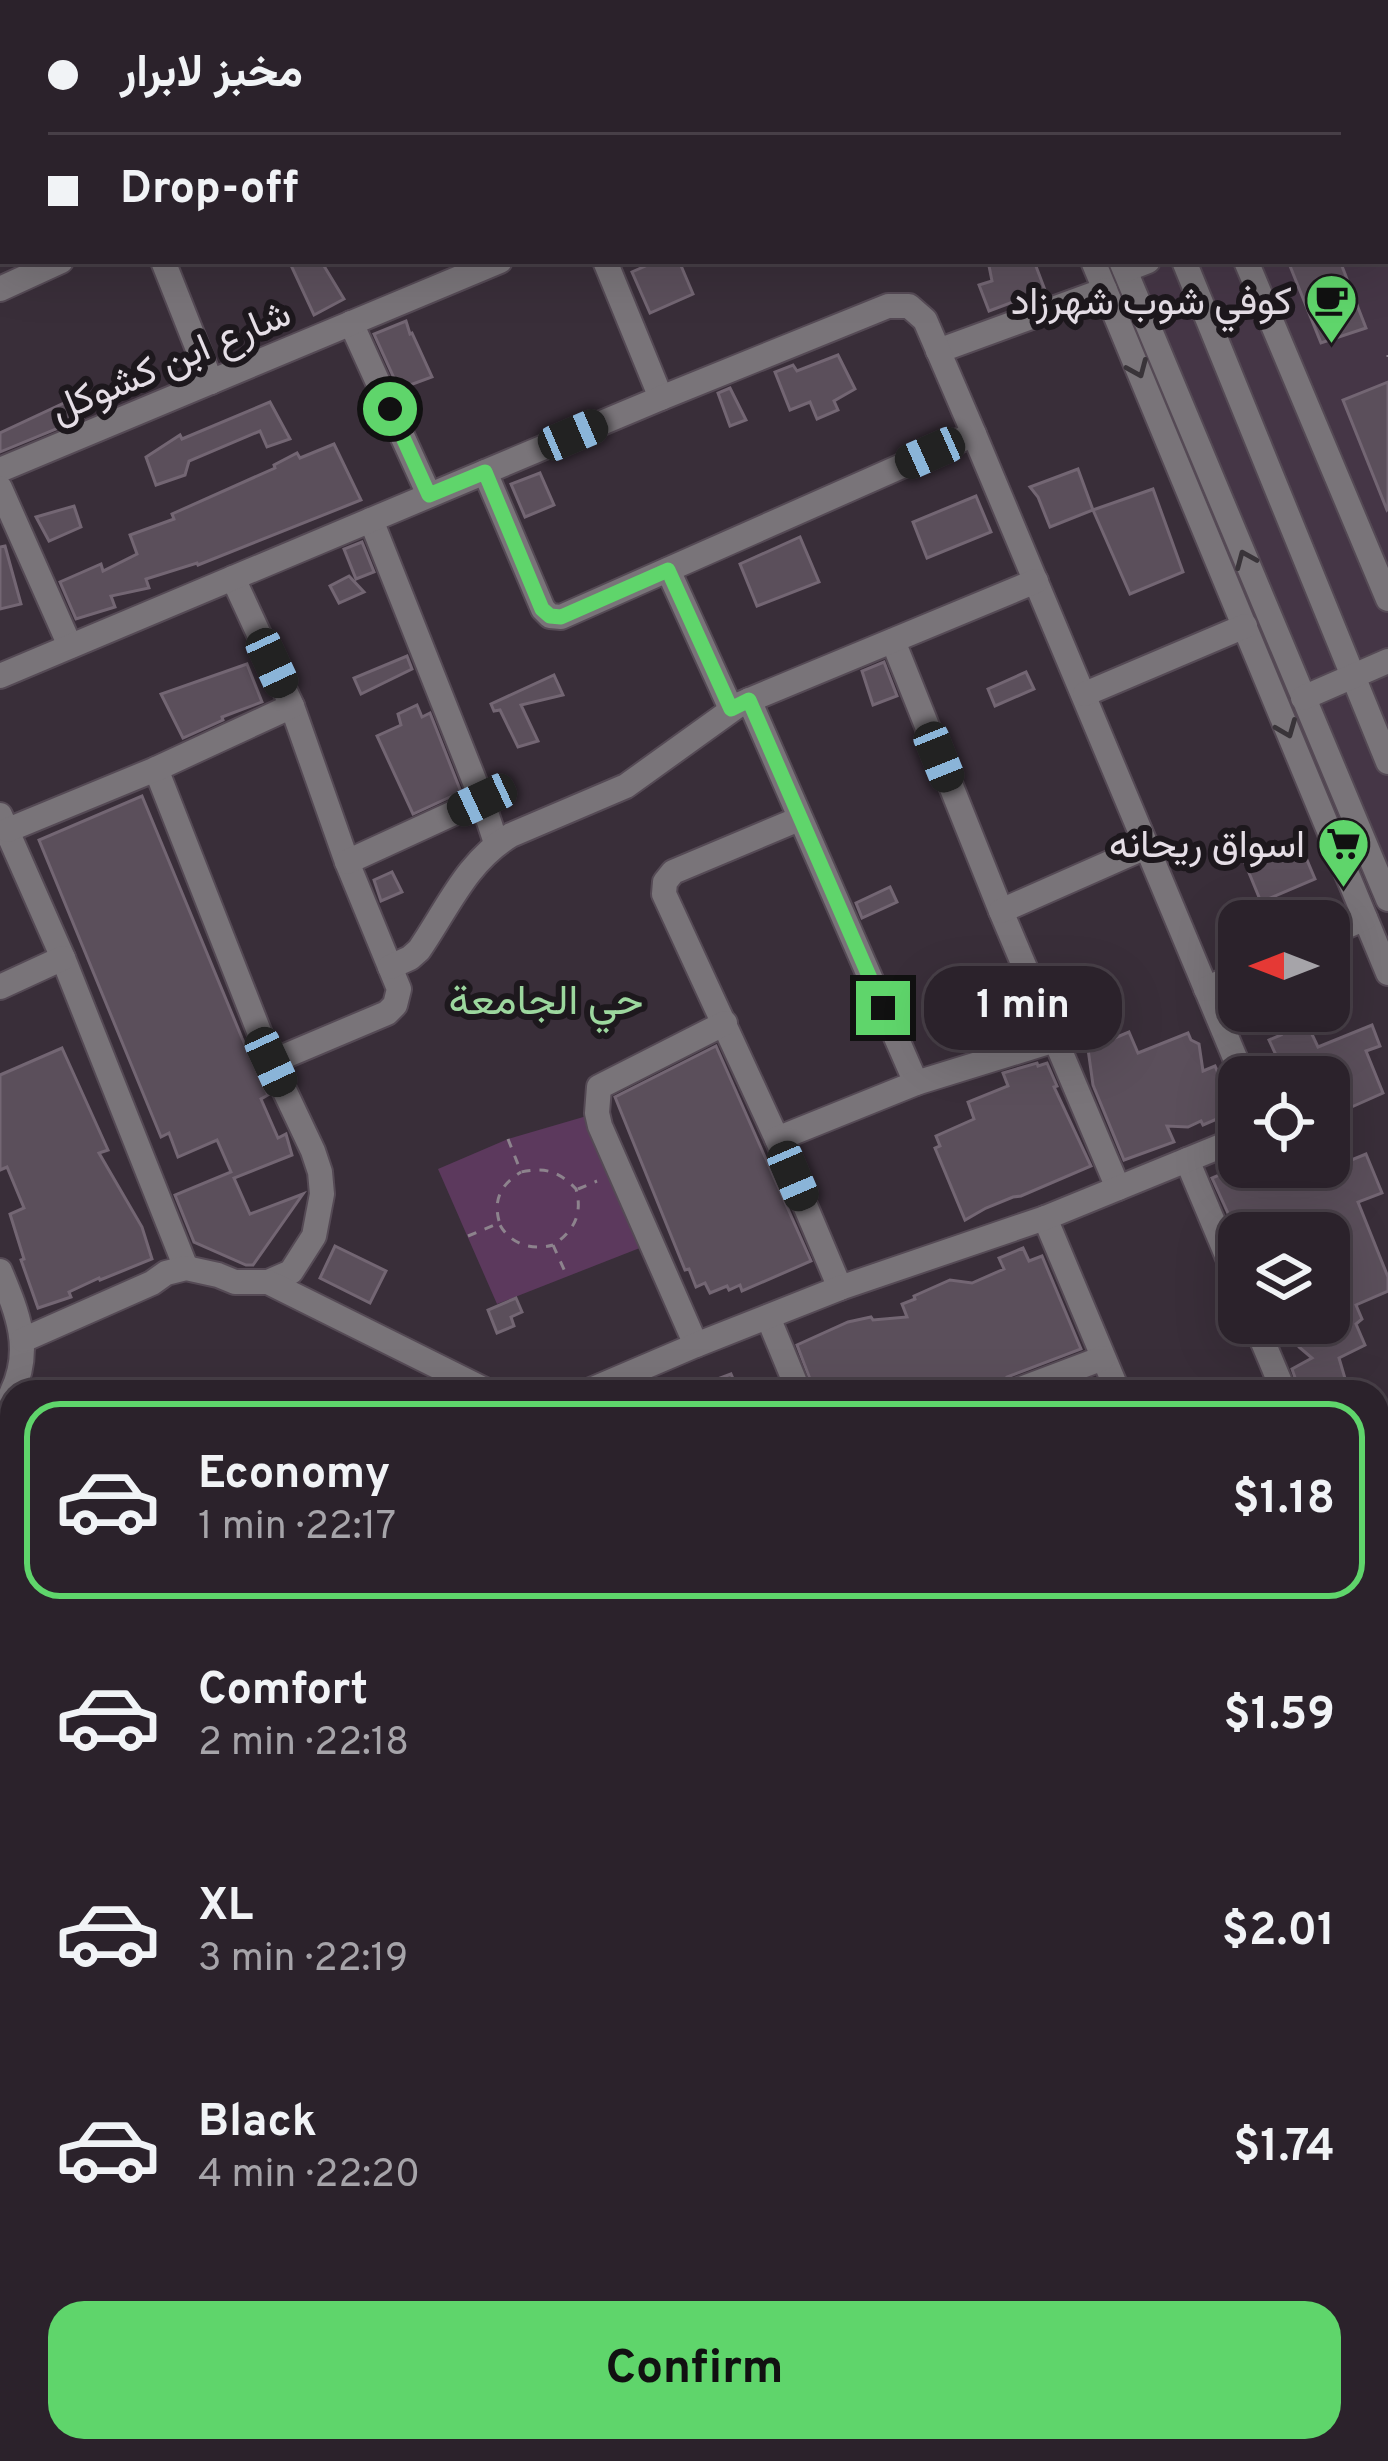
<!DOCTYPE html>
<meta charset="utf-8">
<style>
:root{--surface:#2b222b;--page:#332a33;--text:#f1f3f6;--muted:#a6a4a9;--line:#473f47;--accent:#5fd56b}
body{margin:0;font-family:Overpass,Vazirmatn,sans-serif;background:var(--page);color:var(--text);height:100vh;display:flex;flex-direction:column;font-size:45px;white-space:nowrap}
*{box-sizing:border-box;margin:0}
p{font-size:39px;color:var(--muted)}
.icon{flex:none;width:66px;height:66px;fill:none;stroke:currentColor;stroke-width:2;stroke-linecap:round;stroke-linejoin:round}
.map{position:relative;flex:1;overflow:hidden}
.sheet{position:absolute;left:0px;top:1380px;width:1389px;height:1083px;display:flex;flex-direction:column;background:var(--surface);border-radius:36px 36px 0 0;box-shadow:0 12px 48px #0002,0 0 0 3px var(--line)}
.sheet>*{flex:none}
.top-card{position:absolute;left:0px;top:0px;width:1389px;height:264px;box-shadow:0 12px 48px #0002,0 0 0 3px var(--line);display:grid;align-content:center;height:264px;padding:0 48px;background:var(--surface)}
.needle{width:78px;rotate:270deg}
.controls{position:absolute;left:1218px;top:900px;display:grid;gap:24px}
.controls a{display:grid;place-items:center;width:132px;height:132px;border-radius:24px;background:var(--surface);box-shadow:0 12px 48px #0002,0 0 0 3px var(--line);font-size:60px}
.end{position:absolute;width:54px;height:54px;margin:-27px;border:15px solid #5fd56b;background:#111;box-shadow:0 0 0 6px #111}
.from{border-radius:50%}
.bubble{position:absolute;height:84px;border-radius:36px;background:var(--surface);box-shadow:0 12px 48px #0002,0 0 0 3px var(--line);font-size:39px;font-weight:700;line-height:84px;text-align:center}
.car{position:absolute;width:36px;height:72px;margin:-36px -18px;border-radius:15px;box-shadow:0 0 9px 3px #0007;background:linear-gradient(#222 24%,#8ab4d8 0 40%,#222 0 76%,#8ab4d8 0 86%,#222 0)}
.top-card b{display:flex;align-items:center;gap:42px;height:114px;font-size:45px}
.top-card b+b{border-top:3px solid var(--line)}
.top-card i{width:30px;height:30px;background:var(--text)}
ul{padding:21px 0 0;list-style:none}
li{display:flex;align-items:center;gap:36px;height:198px;margin:0 24px 18px;padding:0 24px;border:6px solid transparent;border-radius:36px}
li div{flex:1}
li b{display:block;font-size:45px}
li em{font-style:normal;font-weight:700}
li.current{border-color:var(--accent)}
li>.icon{width:108px;height:108px;stroke-width:1.5}
.primary-button{display:flex;gap:24px;margin-top:auto;padding:24px 48px}
.primary-button a{flex:1;height:138px;border-radius:36px;background:var(--accent);color:#111;font-size:48px;font-weight:700;line-height:138px;text-align:center}
.map>svg:first-child{display:block}
</style>
<div class="map">
<svg width="1388" height="2461" viewBox="0 0 1388 2461">
<rect width="100%" height="100%" fill="#392e39"/>
<!-- built -->
<path fill="#453646" d="M 1019,0 L 1388,0 L 1388,882 L 1128,261 L 1386,261 L 1386,3 L 1021,3 Z"/>
<!-- green -->
<g fill="#5c395d">
<path d="M 597,1113 L 650,1244 L 497,1304 L 438,1169 L 508,1139 Z"/>
<path d="M 12,1393 L 12,1973 L 0,1978 L 0,1419 Z"/>
</g>
<!-- building -->
<g fill="#5b4f5b" stroke="#736673" stroke-width="3">
<path d="M 289,261 L 321,261 L 344,299 L 314,315 Z"/>
<path d="M 657,261 L 679,261 L 693,294 L 650,313 L 632,272 Z"/>
<path d="M 988,261 L 1034,261 L 1045,290 L 989,311 L 979,285 L 992,281 Z"/>
<path d="M 1288,261 L 1340,261 L 1366,328 L 1321,343 Z"/>
<path d="M 406,321 L 410,334 L 412,333 L 432,377 L 399,389 L 374,334 Z"/>
<path d="M 838,355 L 855,389 L 834,401 L 838,410 L 817,419 L 810,402 L 790,410 L 775,372 L 793,365 L 797,371 Z"/>
<path d="M 1388,382 L 1388,509 L 1387,510 L 1343,400 Z"/>
<path d="M 730,388 L 746,420 L 730,426 L 718,393 Z"/>
<path d="M 270,402 L 290,439 L 267,447 L 260,431 L 189,461 L 185,475 L 156,485 L 146,457 L 180,435 L 182,439 Z"/>
<path d="M 64,403 L 78,404 L 83,418 L 0,452 L 0,433 Z"/>
<path d="M 334,444 L 361,500 L 198,565 L 197,563 L 146,579 L 149,588 L 111,596 L 115,607 L 76,619 L 60,582 L 101,564 L 103,571 L 137,554 L 130,535 L 174,519 L 172,514 L 275,468 L 274,465 L 297,453 L 300,458 Z"/>
<path d="M 1078,469 L 1093,510 L 1050,527 L 1038,497 L 1030,487 Z"/>
<path d="M 540,473 L 554,505 L 525,517 L 511,484 Z"/>
<path d="M 1153,489 L 1183,572 L 1130,594 L 1093,510 Z"/>
<path d="M 976,496 L 991,532 L 927,558 L 913,522 Z"/>
<path d="M 74,506 L 81,527 L 49,541 L 36,517 Z"/>
<path d="M 800,537 L 819,582 L 757,606 L 740,564 Z"/>
<path d="M 362,542 L 374,572 L 356,579 L 344,549 Z"/>
<path d="M 5,546 L 21,604 L 0,609 L 0,547 Z"/>
<path d="M 349,576 L 364,592 L 339,603 L 330,586 Z"/>
<path d="M 407,656 L 412,669 L 361,694 L 354,678 Z"/>
<path d="M 884,662 L 897,696 L 873,705 L 862,671 Z"/>
<path d="M 247,664 L 262,702 L 222,717 L 223,720 L 183,738 L 161,694 Z"/>
<path d="M 1026,672 L 1034,689 L 995,706 L 988,689 Z"/>
<path d="M 554,675 L 563,695 L 521,705 L 538,741 L 518,747 L 500,710 L 494,711 L 491,704 Z"/>
<path d="M 417,705 L 422,717 L 430,713 L 461,792 L 413,814 L 377,736 L 401,725 L 398,714 Z"/>
<path d="M 142,796 L 242,1038 L 268,1095 L 261,1099 L 278,1138 L 286,1134 L 292,1155 L 234,1178 L 250,1214 L 303,1194 L 253,1265 L 246,1265 L 194,1242 L 175,1195 L 231,1172 L 217,1140 L 178,1157 L 169,1133 L 161,1137 L 39,840 Z"/>
<path d="M 1299,841 L 1315,879 L 1261,902 L 1245,863 Z"/>
<path d="M 392,872 L 402,892 L 381,901 L 374,880 Z"/>
<path d="M 890,887 L 897,902 L 862,918 L 856,903 Z"/>
<path d="M 1012,979 L 1028,1017 L 1019,1030 L 990,1034 L 974,995 Z"/>
<path d="M 1271,1011 L 1301,1011 L 1318,1047 L 1372,1025 L 1380,1046 L 1366,1051 L 1383,1093 L 1329,1117 L 1329,1077 L 1286,1077 L 1269,1040 L 1281,1035 Z"/>
<path d="M 1129,1032 L 1138,1053 L 1188,1033 L 1191,1040 L 1199,1044 L 1203,1071 L 1215,1066 L 1231,1103 L 1228,1105 L 1231,1113 L 1203,1125 L 1201,1121 L 1188,1127 L 1167,1126 L 1174,1142 L 1124,1160 L 1093,1085 L 1088,1049 Z"/>
<path d="M 716,1046 L 811,1261 L 742,1291 L 740,1285 L 729,1290 L 727,1286 L 710,1293 L 705,1283 L 696,1287 L 689,1269 L 685,1270 L 615,1097 Z"/>
<path d="M 62,1048 L 108,1150 L 99,1153 L 142,1227 L 152,1259 L 100,1280 L 99,1278 L 69,1292 L 71,1297 L 38,1308 L 21,1260 L 24,1259 L 10,1214 L 24,1208 L 7,1167 L 0,1170 L 0,1075 Z"/>
<path d="M 1037,1063 L 1038,1066 L 1047,1063 L 1057,1086 L 1054,1087 L 1091,1166 L 1021,1196 L 1013,1197 L 986,1208 L 965,1220 L 935,1148 L 940,1146 L 936,1136 L 974,1119 L 968,1102 L 1008,1086 L 1003,1073 Z"/>
<path d="M 1366,1154 L 1382,1193 L 1358,1202 L 1388,1277 L 1388,1291 L 1356,1305 L 1362,1319 L 1356,1324 L 1365,1345 L 1339,1358 L 1349,1392 L 1300,1392 L 1292,1369 L 1312,1358 L 1299,1347 L 1299,1330 L 1315,1323 L 1329,1323 L 1329,1233 L 1237,1233 L 1212,1178 L 1238,1167 L 1289,1167 L 1291,1173 L 1300,1169 L 1305,1179 Z"/>
<path d="M 335,1246 L 386,1271 L 370,1303 L 320,1278 Z"/>
<path d="M 1023,1248 L 1029,1261 L 1042,1256 L 1081,1349 L 1007,1377 L 998,1387 L 986,1392 L 815,1392 L 797,1345 L 848,1322 L 871,1317 L 873,1320 L 907,1317 L 902,1304 L 915,1299 L 914,1296 L 950,1280 L 972,1283 L 1004,1269 L 999,1258 Z"/>
<path d="M 516,1298 L 522,1312 L 511,1317 L 514,1326 L 497,1333 L 488,1310 Z"/>
<path d="M 731,1374 L 739,1392 L 688,1392 L 688,1390 Z"/>
</g>
<g fill="none" stroke-linecap="round" stroke-linejoin="round">
<defs>
<g id="minor">
<path d="M 134,0 L 136,3"/>
<path d="M 288,0 L 289,3"/>
<path d="M 985,0 L 986,3"/>
<path d="M 1012,0 L 1014,3"/>
<path d="M 1074,0 L 1075,3"/>
<path d="M 1136,0 L 1138,3"/>
<path d="M 686,3 L 693,0"/>
<path d="M 938,3 L 939,0"/>
<path d="M 1386,42 L 1388,41"/>
<path d="M 0,93 L 3,100"/>
<path d="M 163,261 L 211,382"/>
<path d="M 605,261 L 661,398"/>
<path d="M 1093,261 L 1388,973"/>
<path d="M 1121,261 L 1388,899"/>
<path d="M 1184,261 L 1388,762"/>
<path d="M 1246,261 L 1388,599"/>
<path d="M 1125,270 L 1148,261"/>
<path d="M 0,289 L 61,261"/>
<path d="M 351,323 L 429,495"/>
<path d="M 938,351 L 1105,290"/>
<path d="M 0,470 L 500,261"/>
<path d="M 485,472 L 543,609 L 550,616 L 561,617 L 974,434"/>
<path d="M 0,488 L 70,646"/>
<path d="M 371,520 L 482,800 L 496,843"/>
<path d="M 668,570 L 731,709"/>
<path d="M 233,578 L 292,706 L 347,862 L 399,989 L 395,1005 L 387,1013 L 271,1062"/>
<path d="M 893,641 L 1001,911 L 1118,1188"/>
<path d="M 0,676 L 661,398 L 888,306 L 909,306 L 925,320 L 974,434 L 1243,1077"/>
<path d="M 1085,694 L 1245,626"/>
<path d="M 1303,698 L 1388,661"/>
<path d="M 749,700 L 916,1083"/>
<path d="M 156,769 L 271,1062 L 313,1151 L 320,1172 L 322,1194 L 314,1236 L 291,1272 L 268,1282"/>
<path d="M 0,815 L 63,958 L 186,1268"/>
<path d="M 799,819 L 673,872 L 665,882 L 664,894 L 777,1139 L 840,1288"/>
<path d="M 8,830 L 156,769 L 292,706"/>
<path d="M 347,862 L 482,800"/>
<path d="M 1001,911 L 1148,846"/>
<path d="M 1329,934 L 1365,918"/>
<path d="M 390,967 L 410,958 L 419,950 C 448,908 466,862 511,835 L 626,786 L 740,704 L 1036,581"/>
<path d="M 0,987 L 63,958"/>
<path d="M 1206,989 L 1239,974"/>
<path d="M 777,1139 L 916,1083 L 1055,1040"/>
<path d="M 1187,1160 L 1239,1284"/>
<path d="M 1045,1218 L 1118,1392"/>
<path d="M 0,1271 C 17,1312 33,1349 12,1392"/>
<path d="M 768,1317 L 799,1392"/>
<path d="M 1255,1323 L 1284,1392"/>
<path d="M 23,1340 L 152,1283 L 166,1273 L 186,1268 L 218,1275 L 235,1282 L 268,1282 L 489,1392"/>
<path d="M 696,1345 L 600,1126 L 597,1113 L 599,1087 L 725,1023"/>
<path d="M 586,1392 L 696,1345 L 840,1288 L 1045,1218 L 1231,1142 L 1239,1135"/>
<path d="M 1013,1392 L 1103,1358"/>
<path d="M 0,1417 L 12,1393"/>
<path d="M 1377,1429 L 1383,1435 L 1388,1447"/>
<path d="M 1377,1586 L 1388,1581"/>
<path d="M 1377,1806 L 1388,1832"/>
<path d="M 0,1976 L 12,1971"/>
<path d="M 1377,2085 L 1388,2080"/>
<path d="M 0,2146 L 12,2141"/>
<path d="M 1377,2277 L 1388,2273"/>
<path d="M 1377,2397 L 1388,2393"/>
<path d="M 170,2451 L 174,2461"/>
<path d="M 332,2451 L 336,2461"/>
<path d="M 1363,2451 L 1367,2461"/>
<path d="M 456,2461 L 479,2451"/>
<path d="M 925,2461 L 950,2451"/>
</g>
<g id="major">
<path d="M 1377,2308 L 1388,2303"/>
<path d="M 1377,2358 L 1388,2353"/>
<path d="M 1006,2461 L 1030,2451"/>
<path d="M 1131,2461 L 1155,2451"/>
</g>
</defs>
<!-- minor casing -->
<use href="#minor" stroke="#554a55" stroke-width="28"/>
<!-- major casing -->
<use href="#major" stroke="#554a55" stroke-width="34"/>
<!-- path -->
<g stroke="#8d838d" stroke-width="3" stroke-dasharray="9 9" stroke-linecap="butt">
<path d="M 1386,159 L 1388,164"/>
<path d="M 1388,355 L 1388,357"/>
<path d="M 508,1139 L 521,1172 C 545,1167 559,1171 576,1189 C 583,1214 574,1231 553,1245 L 567,1276"/>
<path d="M 578,1189 L 597,1181"/>
<path d="M 499,1221 C 493,1198 502,1184 521,1172"/>
<path d="M 468,1236 L 499,1223 C 509,1244 532,1251 553,1245"/>
</g>
<!-- minor -->
<use href="#minor" stroke="#797479" stroke-width="24"/>
<!-- major -->
<use href="#major" stroke="#c0b4c0" stroke-width="30"/>
</g>
<!-- one-way arrows -->
<defs><path id="oneway-chevron" d="M-2-3.5L2.5 0L-2 3.5" fill="none" stroke-width="1.6" stroke-linecap="round" stroke-linejoin="round" transform="scale(3)"/></defs>
<g stroke="#393439">
<use href="#oneway-chevron" transform="translate(1138 369) rotate(67)"/>
<use href="#oneway-chevron" transform="translate(1245 559) rotate(-113)"/>
<use href="#oneway-chevron" transform="translate(1287 729) rotate(68)"/>
</g>
<g fill="none" stroke-linecap="round" stroke-linejoin="round">
<!-- route -->
<path stroke="#5fd56b" stroke-width="15" d="M 390,409 L 429,495 L 485,472 L 542,609 L 550,616 L 561,617 L 668,570 L 731,709 L 749,700 L 883,1008"/>
</g>
<!-- icons -->
<defs>
<symbol id="cafe-pin" viewBox="-11 -11 22 30"><path d="M0 17L-7.5 6A9.5 9.5 0 1 1 7.5 6Z" fill="#5fd56b" stroke="#1d181d"/><path d="M-5.5-4.5H6V0H3Q3 3.5 0 3.5H-2.5Q-5.5 3.5-5.5 0ZM3-3.2v2h1.7v-2ZM-6 4.5H4V6H-6Z" fill="#111"/></symbol>
<symbol id="supermarket-pin" viewBox="-11 -11 22 30"><path d="M0 17L-7.5 6A9.5 9.5 0 1 1 7.5 6Z" fill="#5fd56b" stroke="#1d181d"/><path d="M-6-5.5h2.5l.6 2H6L4.5 2H-2.5L-4.4-4H-6ZM-1.5 3.2a1.3 1.3 0 1 0 .1 0ZM3 3.2a1.3 1.3 0 1 0 .1 0Z" fill="#111"/></symbol>
</defs>
<g fill-rule="evenodd">
<use href="#cafe-pin" x="1302" y="270" width="59" height="81"/>
<use href="#supermarket-pin" x="1314" y="814" width="59" height="81"/>
</g>
<g text-anchor="middle" stroke-width="12" stroke-linejoin="round" paint-order="stroke">
<!-- poi labels -->
<g font-size="39" fill="#e5dee6" stroke="#1d181d" text-anchor="end">
<text x="1292" y="314">كوفي شوب شهرزاد</text>
<text x="1305" y="857">اسواق ريحانه</text>
</g>
<!-- street labels -->
<g font-size="39" fill="#e5dee6" stroke="#1d181d">
<text transform="translate(170 360) rotate(-23)" y="14">شارع ابن كشوكل</text>
</g>
<!-- neighbourhood labels -->
<g font-size="42" fill="#9cd79e" stroke="#1d181d">
<text x="546" y="1014">حي الجامعة</text>
</g>
</g>
</svg>
<div class="controls">
<a><svg class="needle" viewBox="-14 -14 28 28"><path d="M0-13l5 13h-10z" fill="#e53935"/><path d="M0 13l5-13h-10z" fill="#a6a4a9"/></svg></a>
<a><svg class="icon" aria-label="locate" viewBox="0 0 24 24"><circle cx="12" cy="12" r="6"/><path d="M12 2v4M12 18v4M2 12h4M18 12h4"/></svg></a>
<a><svg class="icon" aria-label="layers" viewBox="0 0 24 24"><path d="M12 4l9 5-9 5-9-5zM3 14l9 5 9-5"/></svg></a>
</div>
<i class="end from" style="left:390px;top:409px"></i>
<i class="end" style="left:883px;top:1008px"></i>
<div class="bubble" style="left:924px;top:966px;width:198px">1 min</div>
<i class="car" style="left:573px;top:435px;rotate:67deg"></i>
<i class="car" style="left:930px;top:453px;rotate:246deg"></i>
<i class="car" style="left:272px;top:663px;rotate:155deg"></i>
<i class="car" style="left:939px;top:757px;rotate:158deg"></i>
<i class="car" style="left:482px;top:800px;rotate:245deg"></i>
<i class="car" style="left:271px;top:1062px;rotate:155deg"></i>
<i class="car" style="left:793px;top:1176px;rotate:157deg"></i>
<div class="top-card">
<b><i class="from"></i>مخبز لابرار</b>
<b><i></i>Drop-off</b>
</div>
<section class="sheet">
<ul>
<li class="current"><svg class="icon" aria-label="car" viewBox="0 0 24 24"><path d="M5 17H2v-5l4-1 3-4h7l3 4 3 1v5h-3M9 17h6M6 11h13"/><circle cx="7" cy="17" r="2"/><circle cx="17" cy="17" r="2"/></svg><div><b>Economy</b><p>1 min · 22:17</p></div><em>$1.18</em></li>
<li><svg class="icon" aria-label="car" viewBox="0 0 24 24"><path d="M5 17H2v-5l4-1 3-4h7l3 4 3 1v5h-3M9 17h6M6 11h13"/><circle cx="7" cy="17" r="2"/><circle cx="17" cy="17" r="2"/></svg><div><b>Comfort</b><p>2 min · 22:18</p></div><em>$1.59</em></li>
<li><svg class="icon" aria-label="car" viewBox="0 0 24 24"><path d="M5 17H2v-5l4-1 3-4h7l3 4 3 1v5h-3M9 17h6M6 11h13"/><circle cx="7" cy="17" r="2"/><circle cx="17" cy="17" r="2"/></svg><div><b>XL</b><p>3 min · 22:19</p></div><em>$2.01</em></li>
<li><svg class="icon" aria-label="car" viewBox="0 0 24 24"><path d="M5 17H2v-5l4-1 3-4h7l3 4 3 1v5h-3M9 17h6M6 11h13"/><circle cx="7" cy="17" r="2"/><circle cx="17" cy="17" r="2"/></svg><div><b>Black</b><p>4 min · 22:20</p></div><em>$1.74</em></li>
</ul>
<div class="primary-button"><a>Confirm</a></div>
</section>
</div>
